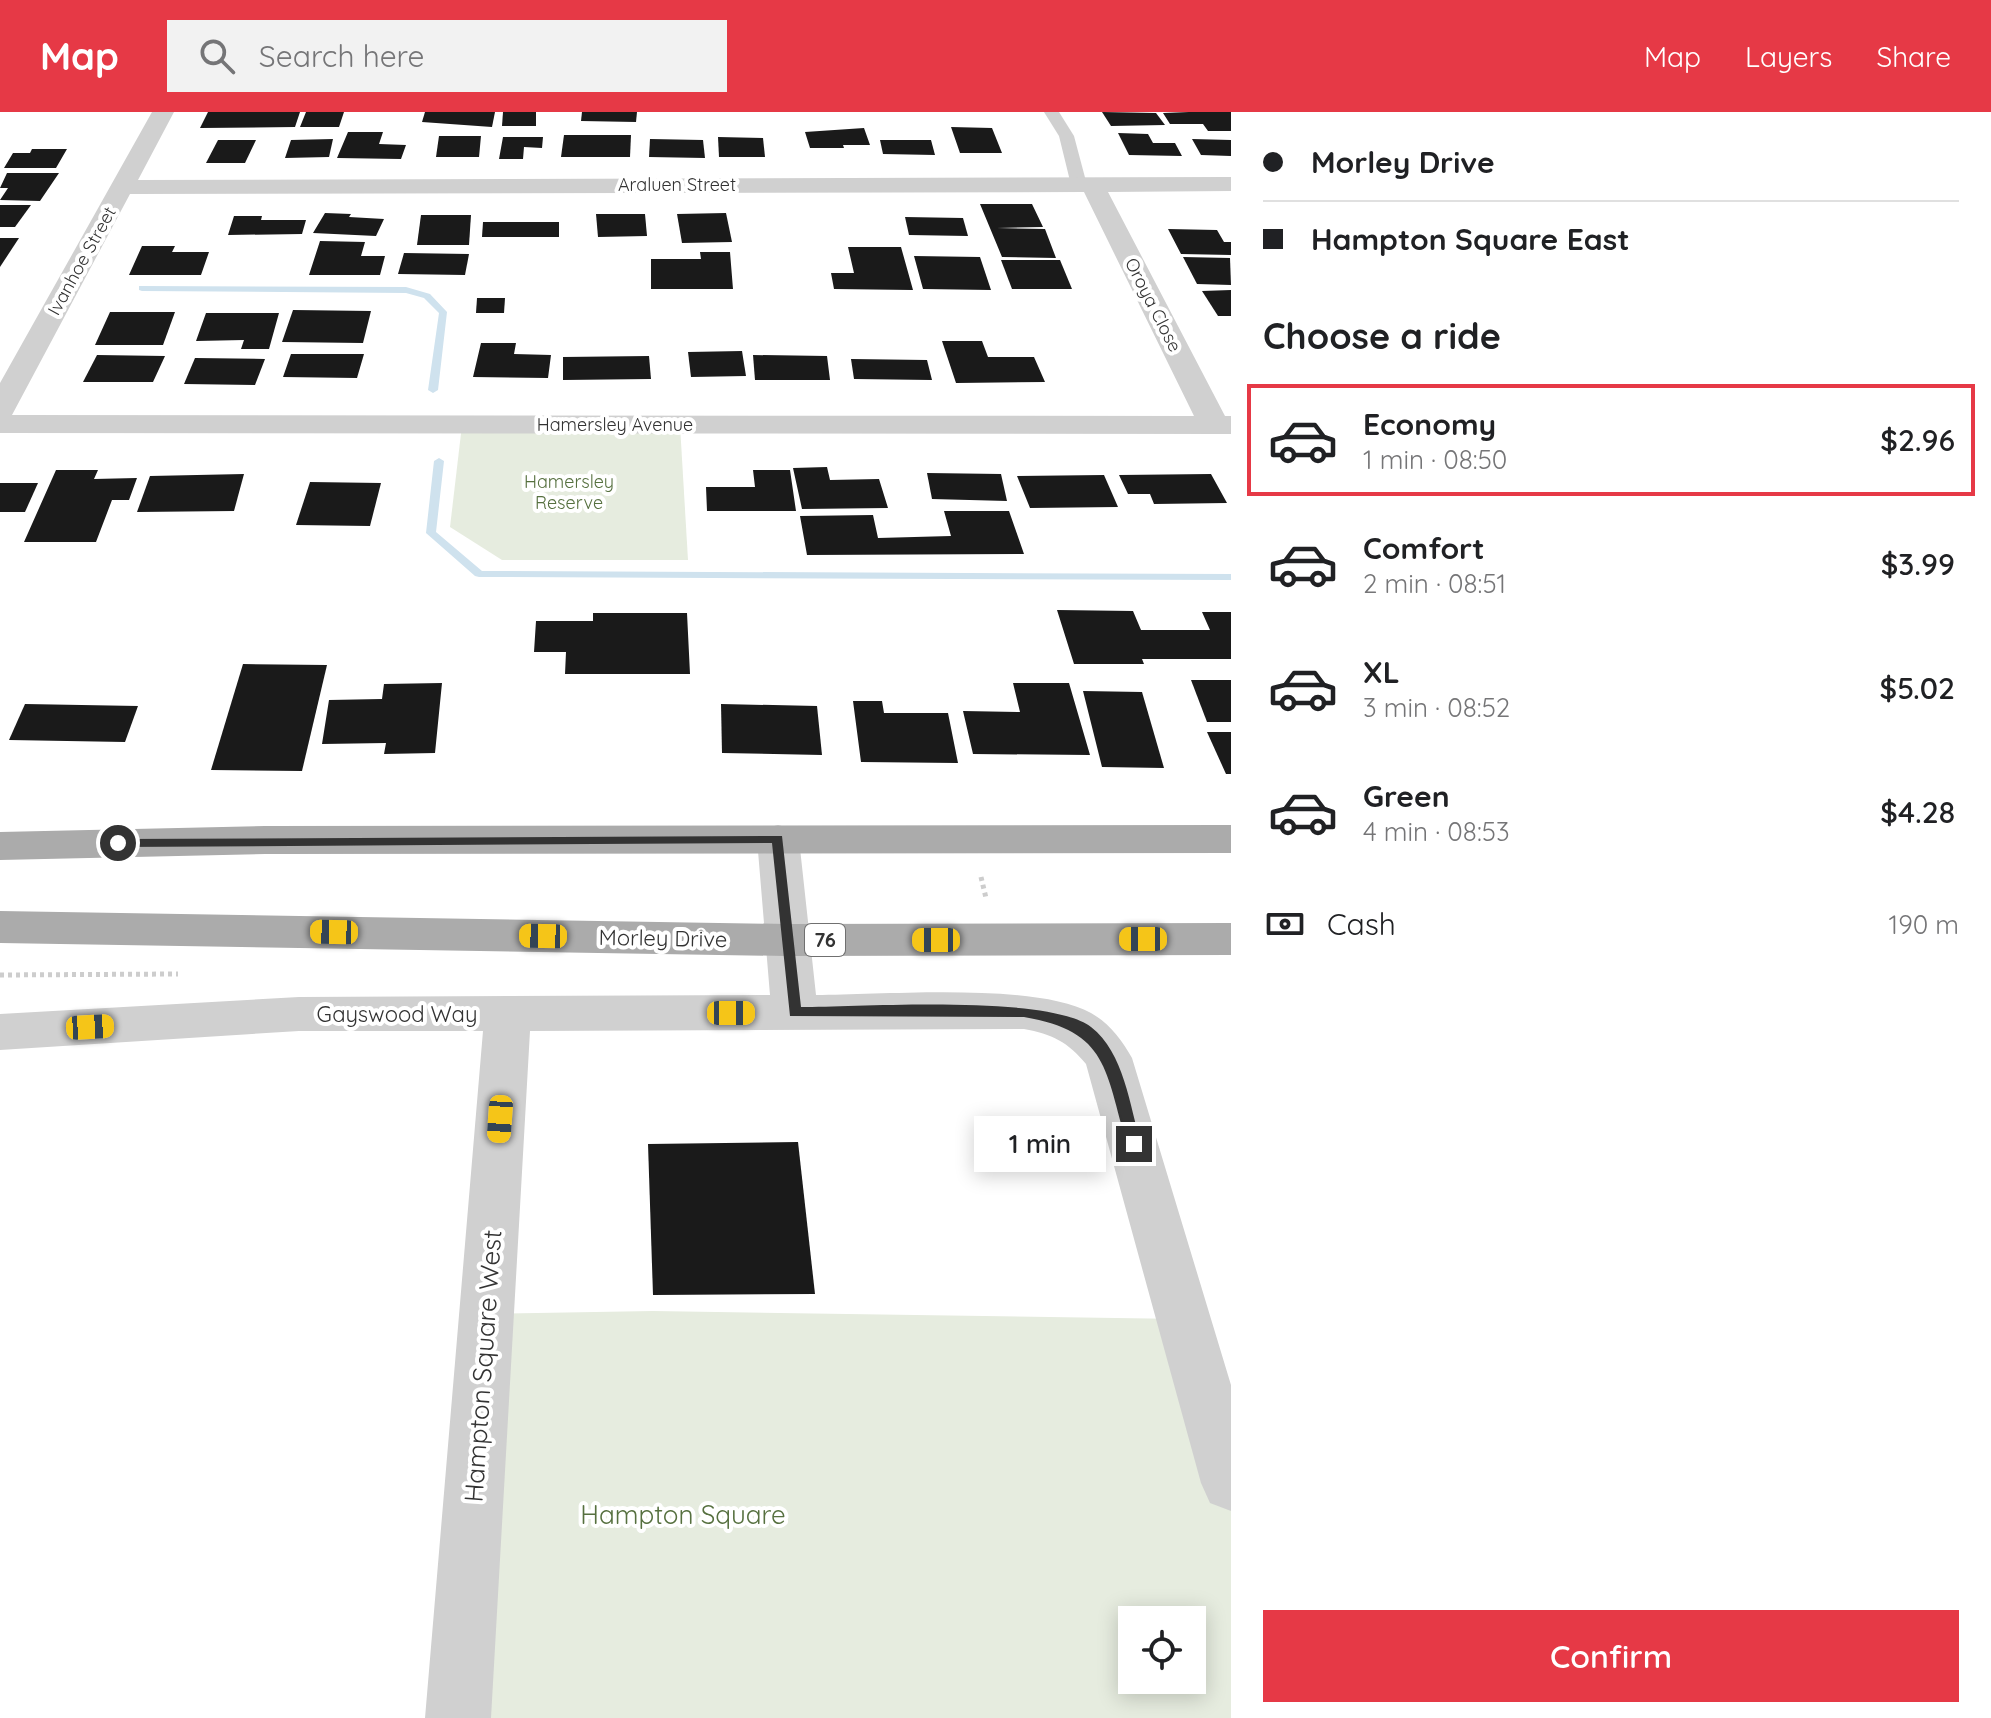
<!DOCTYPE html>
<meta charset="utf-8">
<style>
:root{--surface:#fff;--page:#f2f2f2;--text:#202124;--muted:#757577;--line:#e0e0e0;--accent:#e63946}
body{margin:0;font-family:Quicksand,sans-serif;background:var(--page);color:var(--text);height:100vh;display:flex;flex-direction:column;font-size:30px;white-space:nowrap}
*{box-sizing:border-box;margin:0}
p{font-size:26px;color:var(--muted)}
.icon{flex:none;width:44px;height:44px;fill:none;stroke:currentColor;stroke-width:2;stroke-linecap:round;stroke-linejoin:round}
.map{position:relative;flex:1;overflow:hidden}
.side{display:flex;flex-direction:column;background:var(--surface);width:760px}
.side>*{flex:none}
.guide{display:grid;align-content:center;height:176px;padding:0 32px;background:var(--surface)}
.tools{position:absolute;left:1118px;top:1494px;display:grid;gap:16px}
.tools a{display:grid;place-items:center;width:88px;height:88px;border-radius:0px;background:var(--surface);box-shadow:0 4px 20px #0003;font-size:40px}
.end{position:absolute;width:36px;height:36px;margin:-18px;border:10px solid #333;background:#fff;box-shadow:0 0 0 4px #fff}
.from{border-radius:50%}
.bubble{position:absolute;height:56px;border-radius:0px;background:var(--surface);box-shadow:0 4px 20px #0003;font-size:26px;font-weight:600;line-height:56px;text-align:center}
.car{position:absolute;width:24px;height:48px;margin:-24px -12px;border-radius:10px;box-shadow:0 0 6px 2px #0007;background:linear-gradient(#f5c518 24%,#345 0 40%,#f5c518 0 76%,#345 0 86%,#f5c518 0)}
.guide b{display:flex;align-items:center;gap:28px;height:76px;font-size:30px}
.guide b+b{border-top:2px solid var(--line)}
.guide i{width:20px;height:20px;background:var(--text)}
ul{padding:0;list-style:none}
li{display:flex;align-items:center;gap:24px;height:112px;margin:0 16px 12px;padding:0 16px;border:4px solid transparent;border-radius:0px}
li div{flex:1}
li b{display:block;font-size:30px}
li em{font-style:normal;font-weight:600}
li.active{border-color:var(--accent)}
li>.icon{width:72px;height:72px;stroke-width:1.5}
h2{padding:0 32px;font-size:36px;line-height:96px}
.pay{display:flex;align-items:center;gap:20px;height:88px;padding:0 32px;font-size:30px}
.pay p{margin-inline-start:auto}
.action{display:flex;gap:16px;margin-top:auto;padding:16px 32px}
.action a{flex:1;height:92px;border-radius:0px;background:var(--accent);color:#fff;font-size:32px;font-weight:600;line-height:92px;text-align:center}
header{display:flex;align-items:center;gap:48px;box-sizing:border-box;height:112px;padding:0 40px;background:var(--accent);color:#fff}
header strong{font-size:38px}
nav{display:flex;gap:44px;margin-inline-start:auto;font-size:28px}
.search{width:560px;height:72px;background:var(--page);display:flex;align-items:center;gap:20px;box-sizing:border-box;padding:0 28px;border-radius:0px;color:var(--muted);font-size:30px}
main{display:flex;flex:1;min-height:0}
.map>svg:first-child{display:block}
</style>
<header>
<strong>Map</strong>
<div class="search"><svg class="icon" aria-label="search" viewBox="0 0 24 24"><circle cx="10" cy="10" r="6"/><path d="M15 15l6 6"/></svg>Search here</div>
<nav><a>Map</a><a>Layers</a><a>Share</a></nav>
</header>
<main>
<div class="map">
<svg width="1231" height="1606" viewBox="0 0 1231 1606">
<rect width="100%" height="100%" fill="#fff"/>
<!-- green -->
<g fill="#e6ecdf" fill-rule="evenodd">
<path d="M 462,313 L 680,313 L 688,448 L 502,448 L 450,415 Z"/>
<path d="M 653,1199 L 1183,1207 L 1231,1371 L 1231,1606 L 459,1606 L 487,1202 ZM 1132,1508 L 1192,1508 L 1192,1568 L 1132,1568 Z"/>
</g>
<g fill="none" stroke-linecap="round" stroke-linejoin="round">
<!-- stream -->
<g fill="#cfe2ee" fill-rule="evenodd">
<path d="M 139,174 L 406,175 L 430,182 L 447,200 L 438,278 L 433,281 L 428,278 L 439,201 L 424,186 L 406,181 L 142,179 L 139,178 Z"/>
<path d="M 439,346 L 444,349 L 436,420 L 482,459 L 1231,462 L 1231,468 L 479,465 L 475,464 L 426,421 L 434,349 Z"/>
</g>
</g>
<!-- building -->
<g fill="#1a1a1a">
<path d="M 208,0 L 300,0 L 295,15 L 200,16 Z"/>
<path d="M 306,0 L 344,0 L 339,15 L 300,15 Z"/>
<path d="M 425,0 L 495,0 L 492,15 L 422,10 Z"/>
<path d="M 503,0 L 536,0 L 536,14 L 502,14 Z"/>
<path d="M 582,0 L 637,0 L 636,10 L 581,9 Z"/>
<path d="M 1102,0 L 1156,1 L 1165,13 L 1111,14 Z"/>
<path d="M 1189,0 L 1231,0 L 1231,19 L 1208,19 L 1203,12 L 1170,12 L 1163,1 Z"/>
<path d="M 951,15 L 992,16 L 1002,41 L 960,41 Z"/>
<path d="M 864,16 L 870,33 L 843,33 L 844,36 L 810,36 L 805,20 Z"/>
<path d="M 348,20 L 383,20 L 379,32 L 406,33 L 401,47 L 337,46 Z"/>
<path d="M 1118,21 L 1148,22 L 1153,31 L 1175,31 L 1182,44 L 1129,43 Z"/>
<path d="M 564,23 L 631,23 L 630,45 L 561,45 Z"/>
<path d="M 439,24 L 481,24 L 479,45 L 436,45 Z"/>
<path d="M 503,25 L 543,25 L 542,36 L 524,35 L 523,47 L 499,47 Z"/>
<path d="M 718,25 L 763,26 L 765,45 L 719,45 Z"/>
<path d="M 333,27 L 329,45 L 285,46 L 291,28 Z"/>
<path d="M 650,27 L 703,28 L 705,46 L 649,45 Z"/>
<path d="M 1192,27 L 1231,28 L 1231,44 L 1201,43 Z"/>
<path d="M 218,28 L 256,28 L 245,51 L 206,51 Z"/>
<path d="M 880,28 L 931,28 L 935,43 L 883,42 Z"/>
<path d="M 32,37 L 67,37 L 56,56 L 4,56 L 13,41 L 30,41 Z"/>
<path d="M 7,61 L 59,61 L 40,89 L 0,88 L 8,76 L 0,76 Z"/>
<path d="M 980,92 L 1032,92 L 1043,115 L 997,116 L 1045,117 L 1056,146 L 1002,145 Z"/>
<path d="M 0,93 L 31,93 L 15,115 L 0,115 Z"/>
<path d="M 325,101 L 351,102 L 349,105 L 384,107 L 376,124 L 313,121 Z"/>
<path d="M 726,101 L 732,130 L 682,131 L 677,102 Z"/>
<path d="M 596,102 L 645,102 L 647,124 L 598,125 Z"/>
<path d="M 421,103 L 471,103 L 469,133 L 417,133 Z"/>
<path d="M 234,104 L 262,104 L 261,108 L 306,108 L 302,122 L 228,123 Z"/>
<path d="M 905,105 L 963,106 L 968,124 L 909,123 Z"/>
<path d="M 483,110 L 559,110 L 559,125 L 482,125 Z"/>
<path d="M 1168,117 L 1217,118 L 1224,130 L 1231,130 L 1231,143 L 1181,142 Z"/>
<path d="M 0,126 L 19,126 L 0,155 Z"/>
<path d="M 320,129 L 365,130 L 361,144 L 385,144 L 380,163 L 309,163 Z"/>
<path d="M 142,134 L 175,134 L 172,140 L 209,140 L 201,163 L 129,163 Z"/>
<path d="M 848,135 L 901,135 L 913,178 L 834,177 L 831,161 L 854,161 Z"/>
<path d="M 700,140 L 730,140 L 733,177 L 651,177 L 651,147 L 701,147 Z"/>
<path d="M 404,141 L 469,142 L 465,163 L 398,162 Z"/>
<path d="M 914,144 L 980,145 L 991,178 L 923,177 Z"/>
<path d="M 1183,145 L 1230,146 L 1231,173 L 1197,172 Z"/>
<path d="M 1001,148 L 1060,148 L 1072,177 L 1012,177 Z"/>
<path d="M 1231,178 L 1231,204 L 1218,204 L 1202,179 Z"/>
<path d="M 477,186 L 505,186 L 504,201 L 476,201 Z"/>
<path d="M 293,198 L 371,199 L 363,231 L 282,230 Z"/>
<path d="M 110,200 L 175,200 L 163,233 L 95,233 Z"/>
<path d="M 206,201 L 279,201 L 269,237 L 241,237 L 244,228 L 196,229 Z"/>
<path d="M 942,229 L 982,229 L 988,245 L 1034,245 L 1045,270 L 956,271 Z"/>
<path d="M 481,231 L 516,231 L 514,242 L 551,243 L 548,266 L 473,265 Z"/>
<path d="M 742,239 L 746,264 L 691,265 L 688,240 Z"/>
<path d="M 291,242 L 364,242 L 357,266 L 283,265 Z"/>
<path d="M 97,243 L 165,244 L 153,270 L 83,270 Z"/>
<path d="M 753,243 L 827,244 L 830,268 L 755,268 Z"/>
<path d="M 649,244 L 651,267 L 563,268 L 563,245 Z"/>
<path d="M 195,246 L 265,247 L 255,273 L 184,272 Z"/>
<path d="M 851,247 L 927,248 L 932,268 L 854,267 Z"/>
<path d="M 827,355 L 830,368 L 879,367 L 888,396 L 802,397 L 793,356 Z"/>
<path d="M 56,358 L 98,358 L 94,367 L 137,366 L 129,388 L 112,388 L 96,430 L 24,430 Z"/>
<path d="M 753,358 L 790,358 L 796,399 L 707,399 L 706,375 L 755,375 Z"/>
<path d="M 927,361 L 1001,362 L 1007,389 L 932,387 Z"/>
<path d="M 244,362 L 234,399 L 137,400 L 150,364 Z"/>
<path d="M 1211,362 L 1227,391 L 1154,392 L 1150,382 L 1128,382 L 1119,363 Z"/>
<path d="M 1104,363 L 1118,395 L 1030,396 L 1017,364 Z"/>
<path d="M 310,370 L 381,371 L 370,414 L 296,413 Z"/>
<path d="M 0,371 L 38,371 L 25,400 L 0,400 Z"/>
<path d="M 944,399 L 1009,399 L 1024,442 L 807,443 L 800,404 L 873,403 L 878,426 L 951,424 Z"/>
<path d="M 1057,498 L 1133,499 L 1141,518 L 1210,518 L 1202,500 L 1231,500 L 1231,547 L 1142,547 L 1144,552 L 1074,552 Z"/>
<path d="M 593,501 L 687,501 L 690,562 L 565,562 L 566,540 L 534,540 L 536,509 L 593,509 Z"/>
<path d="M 243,552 L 327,553 L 302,659 L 211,658 Z"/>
<path d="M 1191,568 L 1231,568 L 1231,610 L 1207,610 Z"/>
<path d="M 442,571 L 435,641 L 384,642 L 386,631 L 322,632 L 329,588 L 382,587 L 384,572 Z"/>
<path d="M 1013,571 L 1069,571 L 1090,643 L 973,642 L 963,599 L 1020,600 Z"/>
<path d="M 1083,579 L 1142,580 L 1164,656 L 1102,655 Z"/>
<path d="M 853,589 L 882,589 L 884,601 L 948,601 L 958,651 L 861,650 Z"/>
<path d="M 25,592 L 138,594 L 125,630 L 9,628 Z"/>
<path d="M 721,592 L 817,594 L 822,643 L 722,641 Z"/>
<path d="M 1207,620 L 1231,620 L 1231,662 L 1226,662 Z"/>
<path d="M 798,1030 L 815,1182 L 653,1183 L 648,1032 Z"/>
</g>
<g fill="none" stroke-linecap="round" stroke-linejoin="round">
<!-- path -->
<g stroke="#cdcdcd" stroke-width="5" stroke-dasharray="4 4" stroke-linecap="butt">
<path d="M 981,765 L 986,786"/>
<path d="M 0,863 L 178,862"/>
</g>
<!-- lane -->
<path fill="#d0d0d0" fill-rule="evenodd" d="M 1044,0 L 1059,0 L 1074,24 L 1087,73 L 1084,76 L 1071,73 L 1059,24 Z"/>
<!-- street -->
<g fill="#d0d0d0" fill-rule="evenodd">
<path d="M 152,0 L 174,0 L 138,68 L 1231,65 L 1231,79 L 1108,80 L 1225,304 L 1231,304 L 1231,322 L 0,321 L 0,271 ZM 1084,80 L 1194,304 L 12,303 L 130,82 Z"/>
<path d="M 778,713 L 793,717 L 799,727 L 816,883 C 885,883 1034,870 1091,901 C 1109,911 1122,928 1132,946 L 1231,1273 L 1231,1399 L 1210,1391 L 1201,1371 L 1086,952 C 1068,930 1052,922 1024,917 L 530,919 L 491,1606 L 425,1606 L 483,919 L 299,919 L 0,938 L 0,902 L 299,885 L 770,883 L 757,727 L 763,717 Z"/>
</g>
<!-- primary -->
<g fill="#ababab" fill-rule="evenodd">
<path d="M 1231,713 L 1231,741 L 265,742 L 0,748 L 0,720 L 265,714 Z"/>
<path d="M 0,799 L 786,812 L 1231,811 L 1231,843 L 786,844 L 0,831 Z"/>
</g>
</g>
<!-- route -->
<path fill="#333" d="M 782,724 L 801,895 C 862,895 1048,882 1091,915 C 1124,940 1130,995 1141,1032 L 1139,1036 L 1134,1038 L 1127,1032 C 1105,959 1109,919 1024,905 L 790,904 L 772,731 L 118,735 L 112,731 L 118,727 Z"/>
<g text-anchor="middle" stroke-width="8" stroke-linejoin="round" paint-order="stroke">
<!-- far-street labels -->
<g font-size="18" fill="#333" stroke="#fff">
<text x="677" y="79">Araluen Street</text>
<text transform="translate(82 149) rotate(-61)" y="6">Ivanhoe Street</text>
<text transform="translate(1153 193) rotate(63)" y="6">Oroya Close</text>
<text x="615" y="319">Hamersley Avenue</text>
</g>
<!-- far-park labels -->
<g font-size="18" fill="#56703f" stroke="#fff">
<text x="569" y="376">Hamersley<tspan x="569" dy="21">Reserve</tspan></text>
</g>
<!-- shield labels -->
<rect fill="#fff" stroke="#707070" stroke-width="2" x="805" y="812" width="40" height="32" rx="6"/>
<g font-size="20" font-weight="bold" fill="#333">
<text x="825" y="835">76</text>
</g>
<!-- street labels -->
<g font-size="22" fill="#333" stroke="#fff">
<text transform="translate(663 826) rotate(1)" y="8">Morley Drive</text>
<text x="397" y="910">Gayswood Way</text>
</g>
<!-- near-street labels -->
<g font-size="26" fill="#333" stroke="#fff">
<text transform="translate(483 1254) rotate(-86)" y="9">Hampton Square West</text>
</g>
<!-- near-park labels -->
<g font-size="26" fill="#56703f" stroke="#fff">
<text x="683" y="1412">Hampton Square</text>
</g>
</g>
</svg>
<div class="tools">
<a><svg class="icon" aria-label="locate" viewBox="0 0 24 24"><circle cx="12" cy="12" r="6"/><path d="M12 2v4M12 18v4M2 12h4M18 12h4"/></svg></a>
</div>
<i class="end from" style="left:118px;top:731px"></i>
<i class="end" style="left:1134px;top:1032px"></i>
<div class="bubble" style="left:974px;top:1004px;width:132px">1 min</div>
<i class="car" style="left:334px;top:820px;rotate:271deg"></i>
<i class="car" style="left:543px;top:824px;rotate:271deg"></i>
<i class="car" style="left:1143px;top:827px;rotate:270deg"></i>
<i class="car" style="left:936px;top:828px;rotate:270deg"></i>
<i class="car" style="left:731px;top:901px;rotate:90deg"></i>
<i class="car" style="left:90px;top:915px;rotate:87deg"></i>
<i class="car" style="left:500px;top:1007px;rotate:184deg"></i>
</div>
<section class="side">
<div class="guide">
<b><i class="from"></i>Morley Drive</b>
<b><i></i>Hampton Square East</b>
</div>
<h2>Choose a ride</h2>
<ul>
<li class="active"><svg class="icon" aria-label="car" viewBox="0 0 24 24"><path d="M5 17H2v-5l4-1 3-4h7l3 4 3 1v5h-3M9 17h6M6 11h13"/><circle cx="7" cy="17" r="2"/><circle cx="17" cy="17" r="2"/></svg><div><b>Economy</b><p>1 min · 08:50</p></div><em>$2.96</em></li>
<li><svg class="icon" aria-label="car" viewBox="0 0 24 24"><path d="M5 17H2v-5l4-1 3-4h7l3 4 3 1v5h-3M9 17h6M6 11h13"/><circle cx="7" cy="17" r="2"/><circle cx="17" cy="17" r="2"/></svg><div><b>Comfort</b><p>2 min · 08:51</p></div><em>$3.99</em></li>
<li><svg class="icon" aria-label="car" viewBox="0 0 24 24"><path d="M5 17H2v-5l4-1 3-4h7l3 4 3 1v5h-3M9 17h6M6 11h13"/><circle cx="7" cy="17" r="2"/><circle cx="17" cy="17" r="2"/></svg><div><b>XL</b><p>3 min · 08:52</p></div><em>$5.02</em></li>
<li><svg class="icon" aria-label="car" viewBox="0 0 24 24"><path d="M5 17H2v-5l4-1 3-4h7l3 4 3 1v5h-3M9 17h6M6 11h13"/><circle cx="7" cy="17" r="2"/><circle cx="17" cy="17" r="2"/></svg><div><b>Green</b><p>4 min · 08:53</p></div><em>$4.28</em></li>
</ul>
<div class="pay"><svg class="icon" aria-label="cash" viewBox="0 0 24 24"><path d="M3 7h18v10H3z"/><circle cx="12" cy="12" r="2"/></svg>Cash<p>190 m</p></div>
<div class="action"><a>Confirm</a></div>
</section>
</main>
